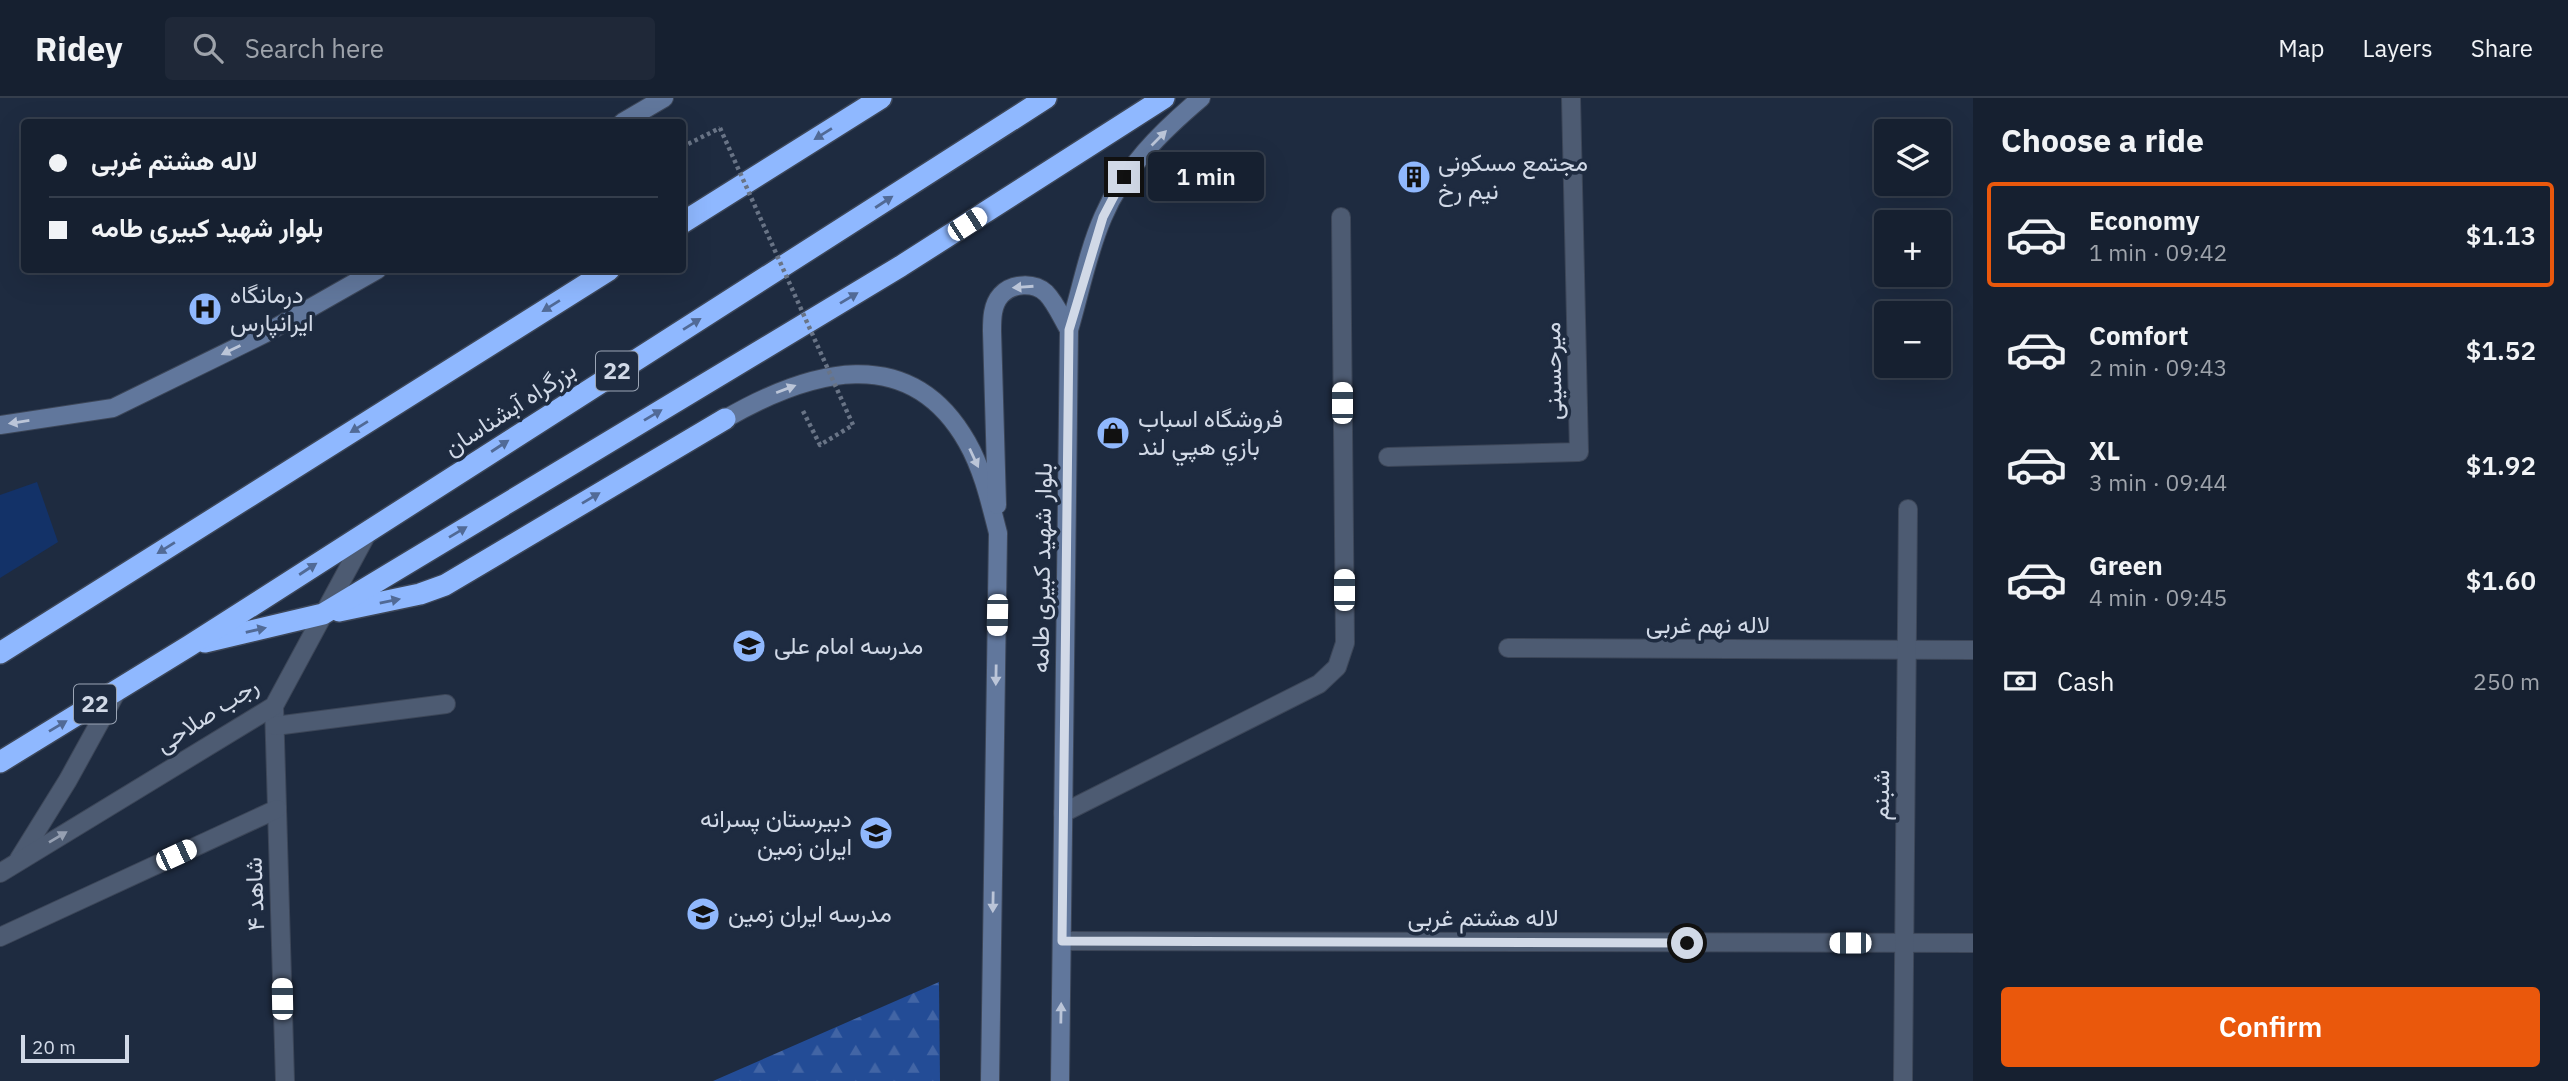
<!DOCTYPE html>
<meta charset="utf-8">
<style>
:root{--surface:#162030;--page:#1f2838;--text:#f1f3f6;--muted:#9ea3ab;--line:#353e4c;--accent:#ea580c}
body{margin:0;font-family:"IBM Plex Sans",Vazirmatn,sans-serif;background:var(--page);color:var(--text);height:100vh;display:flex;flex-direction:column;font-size:26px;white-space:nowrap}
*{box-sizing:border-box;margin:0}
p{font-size:23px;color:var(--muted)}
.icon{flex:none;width:38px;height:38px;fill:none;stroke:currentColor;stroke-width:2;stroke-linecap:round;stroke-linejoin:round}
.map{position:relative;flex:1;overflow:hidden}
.details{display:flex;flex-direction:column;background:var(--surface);width:595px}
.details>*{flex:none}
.top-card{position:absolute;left:21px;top:21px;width:665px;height:154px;border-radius:7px;box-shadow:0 7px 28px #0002,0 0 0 2px var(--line);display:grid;align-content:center;height:154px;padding:0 28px;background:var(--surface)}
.fabs{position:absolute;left:1874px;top:21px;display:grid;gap:14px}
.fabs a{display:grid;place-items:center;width:77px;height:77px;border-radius:7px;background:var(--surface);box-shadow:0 7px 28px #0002,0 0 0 2px var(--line);font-size:35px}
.scale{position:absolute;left:21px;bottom:18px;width:108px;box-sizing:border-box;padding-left:7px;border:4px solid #d1d9e7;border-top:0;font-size:19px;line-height:24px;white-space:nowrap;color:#d1d9e7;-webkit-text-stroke:5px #1e2b40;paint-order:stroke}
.end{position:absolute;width:32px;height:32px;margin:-16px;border:9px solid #d1d9e7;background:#111;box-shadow:0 0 0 4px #111}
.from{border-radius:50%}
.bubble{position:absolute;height:49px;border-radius:7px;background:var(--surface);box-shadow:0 7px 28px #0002,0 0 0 2px var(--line);font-size:23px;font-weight:600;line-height:49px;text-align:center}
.car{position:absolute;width:21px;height:42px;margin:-21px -10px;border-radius:9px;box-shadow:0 0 5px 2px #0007;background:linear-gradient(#fff 24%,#345 0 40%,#fff 0 76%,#345 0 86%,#fff 0)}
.top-card b{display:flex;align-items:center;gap:24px;height:66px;font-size:26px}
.top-card b+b{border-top:2px solid var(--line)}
.top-card i{width:18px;height:18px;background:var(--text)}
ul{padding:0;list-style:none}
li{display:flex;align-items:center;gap:21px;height:105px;margin:0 14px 10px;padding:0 14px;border:4px solid transparent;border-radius:7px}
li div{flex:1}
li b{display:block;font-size:26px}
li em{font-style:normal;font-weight:600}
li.current{border-color:var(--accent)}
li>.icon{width:63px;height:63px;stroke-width:1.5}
h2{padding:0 28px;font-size:32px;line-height:84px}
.pay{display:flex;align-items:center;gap:18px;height:77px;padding:0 28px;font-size:26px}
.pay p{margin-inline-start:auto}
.cta{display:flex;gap:14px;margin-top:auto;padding:14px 28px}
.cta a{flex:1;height:80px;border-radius:7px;background:var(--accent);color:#fff;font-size:28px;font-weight:600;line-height:80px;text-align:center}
header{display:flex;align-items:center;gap:42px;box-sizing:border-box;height:98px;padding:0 35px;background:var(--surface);border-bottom:2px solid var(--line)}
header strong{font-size:33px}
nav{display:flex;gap:38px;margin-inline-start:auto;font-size:24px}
.search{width:490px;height:63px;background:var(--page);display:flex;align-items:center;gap:18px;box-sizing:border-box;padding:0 24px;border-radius:7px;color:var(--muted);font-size:26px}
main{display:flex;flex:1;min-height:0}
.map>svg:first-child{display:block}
</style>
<header>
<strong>Ridey</strong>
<div class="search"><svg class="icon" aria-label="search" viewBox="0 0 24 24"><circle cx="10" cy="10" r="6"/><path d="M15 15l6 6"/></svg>Search here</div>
<nav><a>Map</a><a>Layers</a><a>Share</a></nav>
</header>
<main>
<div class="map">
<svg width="1973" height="983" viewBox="0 0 1973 983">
<defs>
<pattern id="forest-firs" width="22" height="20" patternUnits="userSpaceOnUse" patternTransform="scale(1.75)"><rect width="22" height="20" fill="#234c96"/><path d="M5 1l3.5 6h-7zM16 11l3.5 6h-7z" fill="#4265a5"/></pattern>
</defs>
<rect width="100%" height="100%" fill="#1e2b40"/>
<!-- green -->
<path fill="#133268" d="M 37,384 L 58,444 L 0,480 L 0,397 Z"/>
<!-- forest -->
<path fill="url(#forest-firs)" d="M 939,884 L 940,983 L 713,983 Z"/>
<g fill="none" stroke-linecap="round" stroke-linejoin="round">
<defs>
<path id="lane" d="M 1063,715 L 1319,586 L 1337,569 L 1345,545 L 1341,119"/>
<g id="street">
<path d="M 1388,359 L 1579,354 L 1571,0"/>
<path d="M 1508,550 L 1973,552"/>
<path d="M 274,608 L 285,983"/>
<path d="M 275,628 L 446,606"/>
<path d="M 19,761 L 68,682 L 117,593"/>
<path d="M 0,775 L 274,608 L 369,432"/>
<path d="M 0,839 L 277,711"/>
<path d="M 1062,843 L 1973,845"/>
<path d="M 1903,983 L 1908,411"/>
</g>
<g id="secondary">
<path d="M 623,24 L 664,0"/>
<path d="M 725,321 C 808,273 909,242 967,344 C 983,372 990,404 998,435 L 990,983"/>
<path d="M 0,327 L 113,310 L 266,235 L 377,172"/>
<path d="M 997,407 L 992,233 C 992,221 992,207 1001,197 C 1012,185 1034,184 1046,195 C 1055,204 1062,220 1069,232"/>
<path d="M 1060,983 L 1069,232 C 1080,195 1088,153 1103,119 C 1123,71 1162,33 1201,0"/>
</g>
<g id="highway">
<path d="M 682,125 L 881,0"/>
<path d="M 339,513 L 420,496 L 445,487 L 725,321"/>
<path d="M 205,544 L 323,516 L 901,168 L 1164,0"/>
<path d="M 0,555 L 609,172"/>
<path d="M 0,664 L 189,548 L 1046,0"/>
</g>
</defs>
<!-- lane casing -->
<use href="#lane" stroke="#3c4658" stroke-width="20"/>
<!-- street casing -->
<use href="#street" stroke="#3c4658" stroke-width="20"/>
<!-- secondary casing -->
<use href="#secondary" stroke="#3c4658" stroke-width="20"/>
<!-- highway casing -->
<use href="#highway" stroke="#3c4658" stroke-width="24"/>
<!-- path -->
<g stroke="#697486" stroke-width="4.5" stroke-dasharray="3.5 3.5" stroke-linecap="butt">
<path d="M 682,49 L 720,30"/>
<path d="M 803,313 L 820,347 L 853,327"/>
</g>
<!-- lane -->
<use href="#lane" stroke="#4d5b72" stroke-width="18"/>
<!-- street -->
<use href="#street" stroke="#4d5b72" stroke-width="18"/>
<!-- secondary -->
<use href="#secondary" stroke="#61779c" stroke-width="18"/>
<!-- highway -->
<use href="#highway" stroke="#8fb8ff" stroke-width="21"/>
<!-- path-bridge -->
<path stroke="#697486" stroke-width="4.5" stroke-dasharray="3.5 3.5" stroke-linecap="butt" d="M 720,30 L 853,327"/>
</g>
<!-- one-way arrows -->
<defs><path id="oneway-solid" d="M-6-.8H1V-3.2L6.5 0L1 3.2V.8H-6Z" transform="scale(1.75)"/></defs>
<g fill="#516a96">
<use href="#oneway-solid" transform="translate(823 36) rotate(148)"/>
<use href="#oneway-solid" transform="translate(884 104) rotate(-33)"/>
<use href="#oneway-solid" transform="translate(849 200) rotate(-31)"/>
<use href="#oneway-solid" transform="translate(551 208) rotate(148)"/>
<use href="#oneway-solid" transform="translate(692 226) rotate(-32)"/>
<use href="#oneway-solid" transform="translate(653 317) rotate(-31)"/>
<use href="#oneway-solid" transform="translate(359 329) rotate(148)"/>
<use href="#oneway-solid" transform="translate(500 348) rotate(-33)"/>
<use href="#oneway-solid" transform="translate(591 400) rotate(-31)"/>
<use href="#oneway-solid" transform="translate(458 434) rotate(-31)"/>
<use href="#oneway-solid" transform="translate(166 450) rotate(148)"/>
<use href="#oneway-solid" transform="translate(308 471) rotate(-33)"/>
<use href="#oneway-solid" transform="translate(390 503) rotate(-12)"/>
<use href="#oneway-solid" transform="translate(256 532) rotate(-13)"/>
<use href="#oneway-solid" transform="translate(58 628) rotate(-31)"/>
</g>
<g fill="#bbc5d8">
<use href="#oneway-solid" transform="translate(1159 40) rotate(-45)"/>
<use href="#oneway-solid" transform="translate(1023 189) rotate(176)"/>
<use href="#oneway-solid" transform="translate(231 252) rotate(154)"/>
<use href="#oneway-solid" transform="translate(786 291) rotate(-21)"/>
<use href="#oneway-solid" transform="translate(19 324) rotate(171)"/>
<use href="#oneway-solid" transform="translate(974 360) rotate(65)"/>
<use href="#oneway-solid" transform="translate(996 577) rotate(91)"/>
<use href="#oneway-solid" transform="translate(993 804) rotate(91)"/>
<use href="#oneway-solid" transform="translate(1061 915) rotate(-89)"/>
</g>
<use fill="#96a0b2" href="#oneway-solid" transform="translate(58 739) rotate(-31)"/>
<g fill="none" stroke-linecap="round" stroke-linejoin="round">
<!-- route -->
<path stroke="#d1d9e7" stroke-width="9" d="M 1124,79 L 1103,119 L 1069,232 L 1062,843 L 1687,845"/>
</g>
<!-- icons -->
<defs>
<symbol id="building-disc" viewBox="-11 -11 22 22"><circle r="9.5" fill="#90b8fd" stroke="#1e2b40"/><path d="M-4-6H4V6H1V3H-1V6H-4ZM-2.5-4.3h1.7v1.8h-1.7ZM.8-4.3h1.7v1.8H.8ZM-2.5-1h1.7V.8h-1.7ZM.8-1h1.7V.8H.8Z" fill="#111"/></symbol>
<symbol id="hospital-disc" viewBox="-11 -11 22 22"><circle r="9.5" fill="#90b8fd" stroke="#1e2b40"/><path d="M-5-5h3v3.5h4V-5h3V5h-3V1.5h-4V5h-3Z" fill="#111"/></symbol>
<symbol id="shop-disc" viewBox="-11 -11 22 22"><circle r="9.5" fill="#90b8fd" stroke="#1e2b40"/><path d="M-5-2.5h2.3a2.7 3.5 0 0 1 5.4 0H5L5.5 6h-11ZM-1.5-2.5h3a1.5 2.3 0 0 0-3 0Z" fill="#111"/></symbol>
<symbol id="school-disc" viewBox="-11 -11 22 22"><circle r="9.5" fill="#90b8fd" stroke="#1e2b40"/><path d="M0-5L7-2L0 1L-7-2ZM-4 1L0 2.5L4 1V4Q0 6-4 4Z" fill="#111"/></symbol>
</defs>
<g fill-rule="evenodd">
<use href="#building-disc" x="1395" y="60" width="38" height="38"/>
<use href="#hospital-disc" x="186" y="192" width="38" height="38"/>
<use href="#shop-disc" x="1094" y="316" width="38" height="38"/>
<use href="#school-disc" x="730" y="529" width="38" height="38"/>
<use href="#school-disc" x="857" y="716" width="38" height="38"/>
<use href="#school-disc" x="684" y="797" width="38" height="38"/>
</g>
<g text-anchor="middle" stroke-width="7" stroke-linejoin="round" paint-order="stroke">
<!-- shield labels -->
<g fill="#1e2b40" stroke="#9ba5b5" stroke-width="2">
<rect x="596" y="253.5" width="42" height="39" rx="5"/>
<rect x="74" y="586.5" width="42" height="39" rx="5"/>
</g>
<g font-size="23" font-weight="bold" fill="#d1d9e7">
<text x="617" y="281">22</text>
<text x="95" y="614">22</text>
</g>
<!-- poi labels -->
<g font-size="24" fill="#d1d9e7" stroke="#1e2b40" text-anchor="start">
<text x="1438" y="73">مجتمع مسکونی<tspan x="1438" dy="28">نیم رخ</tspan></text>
<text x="230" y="205">درمانگاه<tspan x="230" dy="28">ایرانپارس</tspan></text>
<text x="1138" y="329">فروشگاه اسباب<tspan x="1138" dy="28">بازي هپي لند</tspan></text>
<text x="774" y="556">مدرسه امام علی</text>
<text x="852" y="729" text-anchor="end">دبیرستان پسرانه<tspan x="852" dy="28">ایران زمین</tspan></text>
<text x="728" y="824">مدرسه ایران زمین</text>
</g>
<!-- street labels -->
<g font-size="24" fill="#d1d9e7" stroke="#1e2b40">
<text transform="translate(1553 273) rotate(-91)" y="8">میرحسینی</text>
<text transform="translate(510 311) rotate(-33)" y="8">بزرگراه آبشناسان</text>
<text transform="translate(1042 470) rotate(-89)" y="8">بلوار شهید کبیری طامه</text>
<text x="1708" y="535">لاله نهم غربی</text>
<text transform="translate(207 617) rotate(-33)" y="8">رجب صلاحی</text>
<text transform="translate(1881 697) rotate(-89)" y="8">شبنم</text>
<text transform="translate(255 796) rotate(-92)" y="8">شاهد ۴</text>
<text x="1483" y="828">لاله هشتم غربی</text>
</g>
</g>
</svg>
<div class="fabs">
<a><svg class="icon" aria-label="layers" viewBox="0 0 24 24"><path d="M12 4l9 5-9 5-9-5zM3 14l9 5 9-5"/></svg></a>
<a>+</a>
<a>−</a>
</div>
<div class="scale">20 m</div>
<i class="end from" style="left:1687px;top:845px"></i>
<i class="end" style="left:1124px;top:79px"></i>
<div class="bubble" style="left:1148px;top:54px;width:116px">1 min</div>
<i class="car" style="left:967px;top:126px;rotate:57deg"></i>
<i class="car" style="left:1342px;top:305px;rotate:0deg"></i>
<i class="car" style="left:1344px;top:492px;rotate:0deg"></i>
<i class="car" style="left:997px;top:517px;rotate:181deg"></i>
<i class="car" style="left:176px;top:757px;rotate:65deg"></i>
<i class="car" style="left:1850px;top:845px;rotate:270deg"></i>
<i class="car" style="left:282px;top:901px;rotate:359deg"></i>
<div class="top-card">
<b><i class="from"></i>لاله هشتم غربی</b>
<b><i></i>بلوار شهید کبیری طامه</b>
</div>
</div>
<section class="details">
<h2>Choose a ride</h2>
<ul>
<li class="current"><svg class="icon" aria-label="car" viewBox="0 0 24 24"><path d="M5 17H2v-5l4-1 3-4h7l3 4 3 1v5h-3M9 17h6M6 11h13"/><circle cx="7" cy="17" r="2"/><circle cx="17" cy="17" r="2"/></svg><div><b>Economy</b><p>1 min · 09:42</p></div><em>$1.13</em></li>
<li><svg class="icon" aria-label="car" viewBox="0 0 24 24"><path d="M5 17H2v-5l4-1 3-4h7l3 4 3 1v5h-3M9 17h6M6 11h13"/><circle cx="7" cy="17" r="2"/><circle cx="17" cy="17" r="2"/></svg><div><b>Comfort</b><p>2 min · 09:43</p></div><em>$1.52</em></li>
<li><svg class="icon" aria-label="car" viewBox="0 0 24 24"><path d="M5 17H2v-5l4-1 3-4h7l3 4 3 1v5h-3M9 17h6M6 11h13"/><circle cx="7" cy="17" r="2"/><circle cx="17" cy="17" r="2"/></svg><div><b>XL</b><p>3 min · 09:44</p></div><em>$1.92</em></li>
<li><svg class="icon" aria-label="car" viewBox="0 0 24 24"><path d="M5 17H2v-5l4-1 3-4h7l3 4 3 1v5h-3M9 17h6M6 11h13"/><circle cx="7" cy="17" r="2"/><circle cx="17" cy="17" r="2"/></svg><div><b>Green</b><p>4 min · 09:45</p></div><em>$1.60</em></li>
</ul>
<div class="pay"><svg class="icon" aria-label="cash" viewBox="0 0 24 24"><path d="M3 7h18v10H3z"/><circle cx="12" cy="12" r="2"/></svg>Cash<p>250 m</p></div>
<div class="cta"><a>Confirm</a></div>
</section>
</main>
